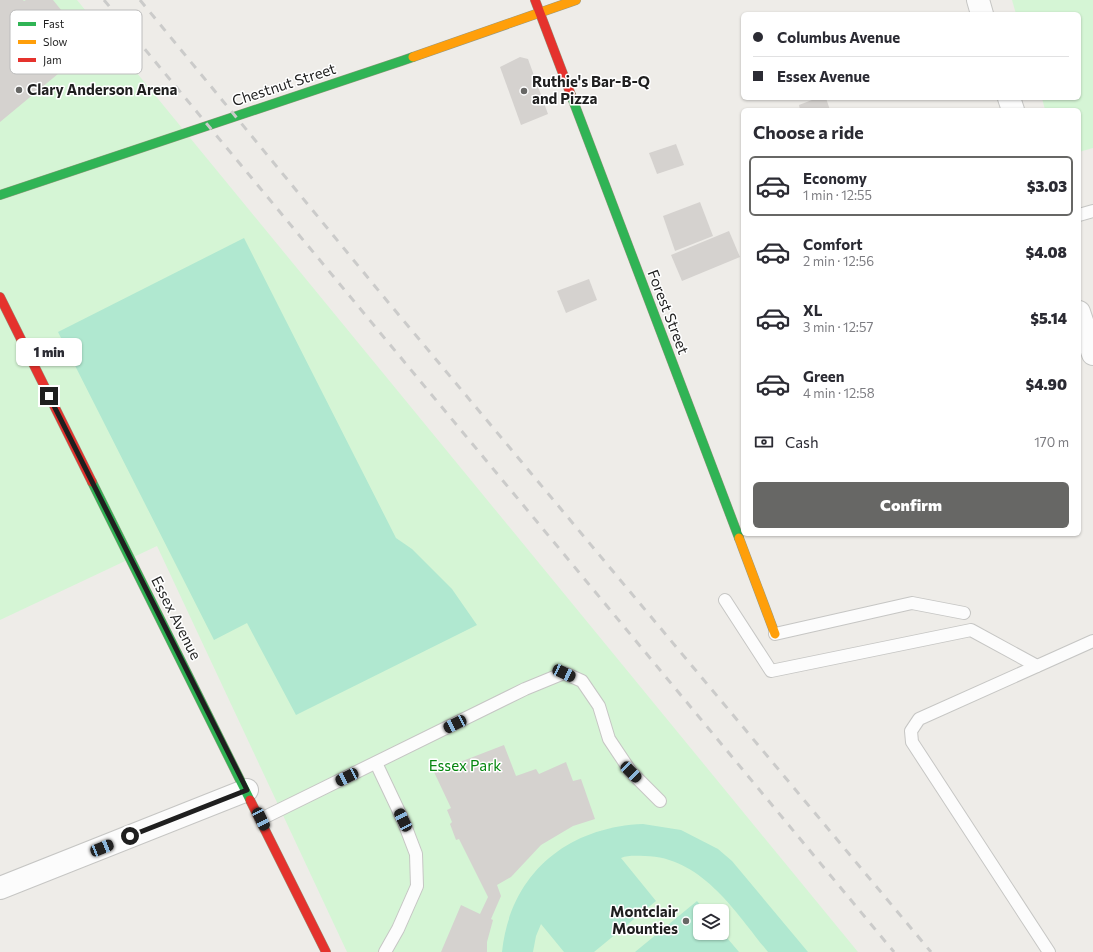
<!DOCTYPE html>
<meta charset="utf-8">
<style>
:root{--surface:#fff;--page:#f2f2f3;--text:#2b2b33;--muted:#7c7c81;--line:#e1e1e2;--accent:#676765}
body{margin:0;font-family:Commissioner,sans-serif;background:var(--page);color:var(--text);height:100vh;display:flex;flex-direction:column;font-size:15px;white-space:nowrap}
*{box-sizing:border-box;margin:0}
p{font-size:13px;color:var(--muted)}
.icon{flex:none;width:22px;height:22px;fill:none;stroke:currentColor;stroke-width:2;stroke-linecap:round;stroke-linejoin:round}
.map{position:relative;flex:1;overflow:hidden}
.panel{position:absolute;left:741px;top:108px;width:340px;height:428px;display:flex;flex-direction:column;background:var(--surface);border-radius:6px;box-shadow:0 1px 3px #0004}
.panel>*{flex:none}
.hud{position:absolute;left:741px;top:12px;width:340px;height:88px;border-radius:6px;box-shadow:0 1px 3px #0004;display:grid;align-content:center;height:88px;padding:0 12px;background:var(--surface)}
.fabs{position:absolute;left:693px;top:904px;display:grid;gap:8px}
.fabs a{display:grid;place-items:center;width:36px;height:36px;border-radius:6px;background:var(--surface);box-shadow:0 1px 3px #0004;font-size:20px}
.end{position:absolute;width:18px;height:18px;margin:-9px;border:5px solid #1f1f1f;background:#fff;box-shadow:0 0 0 2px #fff}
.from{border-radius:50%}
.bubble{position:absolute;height:28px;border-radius:6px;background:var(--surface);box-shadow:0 1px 3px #0004;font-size:13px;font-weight:800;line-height:28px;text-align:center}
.car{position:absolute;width:12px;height:24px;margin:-12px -6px;border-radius:5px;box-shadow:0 0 3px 1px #0007;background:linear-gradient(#222 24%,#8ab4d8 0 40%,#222 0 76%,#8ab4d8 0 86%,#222 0)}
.hud b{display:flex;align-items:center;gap:14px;height:38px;font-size:15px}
.hud b+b{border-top:1px solid var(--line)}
.hud i{width:10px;height:10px;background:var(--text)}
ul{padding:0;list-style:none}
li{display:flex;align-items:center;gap:12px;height:60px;margin:0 8px 6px;padding:0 4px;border:2px solid transparent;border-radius:6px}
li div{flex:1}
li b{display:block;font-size:15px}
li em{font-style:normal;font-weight:800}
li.selected{border-color:var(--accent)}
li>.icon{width:36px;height:36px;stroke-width:1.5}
h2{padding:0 12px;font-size:18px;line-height:48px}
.pay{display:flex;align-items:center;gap:10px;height:44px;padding:0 12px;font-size:15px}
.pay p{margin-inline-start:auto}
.button{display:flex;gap:8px;margin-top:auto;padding:8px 12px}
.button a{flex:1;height:46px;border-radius:6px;background:var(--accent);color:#fff;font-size:16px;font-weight:800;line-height:46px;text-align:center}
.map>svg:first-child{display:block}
</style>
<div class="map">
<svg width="1093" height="952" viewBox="0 0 1093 952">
<rect width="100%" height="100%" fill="#eeece8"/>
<!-- park -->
<g fill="#d5f5d5" fill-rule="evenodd">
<path d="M 0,0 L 77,0 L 858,952 L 347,952 L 157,546 L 0,620 ZM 700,911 L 722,911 L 722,933 L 700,933 Z"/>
<path d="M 1012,0 L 1093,0 L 1093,148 L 1079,152 L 1079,110 L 1045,110 L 1042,98 L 1079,98 L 1079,14 L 1016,14 Z"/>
</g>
<!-- pitch -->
<g fill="#b0e8d0">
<path d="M 244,238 L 396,538 L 412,549 L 452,589 L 477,625 L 296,715 L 247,623 L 214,640 L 58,332 Z"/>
<path d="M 643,824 L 681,830 L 718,849 L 732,861 L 808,952 L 768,952 C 736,913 702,857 645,856 C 637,856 628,855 621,858 L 656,901 L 594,952 L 564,952 L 541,924 L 536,936 L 533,952 L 502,952 C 510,875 566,827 643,824 Z"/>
<path d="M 697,901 L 705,911 L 700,911 L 700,933 L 722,933 L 722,932 L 739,952 L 635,952 Z"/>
</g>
<!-- building -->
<g fill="#d5d2cf">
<path d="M 0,0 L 23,0 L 24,1 L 26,0 L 53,0 L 66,16 L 51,28 L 76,59 L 0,122 Z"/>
<path d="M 520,57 L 528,59 L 548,114 L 521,125 L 500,67 Z"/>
<path d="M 817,98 L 826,98 L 830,110 L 800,110 L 799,105 Z"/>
<path d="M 676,144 L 684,165 L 657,174 L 649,153 Z"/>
<path d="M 700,202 L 713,236 L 675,251 L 663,216 Z"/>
<path d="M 729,231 L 740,257 L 682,281 L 671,255 Z"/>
<path d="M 589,279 L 597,300 L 566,313 L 557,291 Z"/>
<path d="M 504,745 L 516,776 L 536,769 L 539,774 L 566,762 L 573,781 L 581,779 L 595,819 L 573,826 L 541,845 L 511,877 L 497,885 L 501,896 L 491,919 L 493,920 L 487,942 L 487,952 L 441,952 L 461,905 L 480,914 L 488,897 L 459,839 L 456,840 L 450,824 L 452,822 L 447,810 L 451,808 L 434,772 Z"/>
</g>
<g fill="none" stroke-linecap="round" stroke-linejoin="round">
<defs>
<g id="lane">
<path d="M 1079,215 L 1093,211"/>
<path d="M 725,600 L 771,671 L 971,630 L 1037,666"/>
<path d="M 775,634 L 912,603 L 964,613"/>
<path d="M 376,763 L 403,820 L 416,854 L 417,886 L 398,929 L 385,952"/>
<path d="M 261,819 L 525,689 L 564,673 L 582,681 L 599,706 L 609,739 L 631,772 L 660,801"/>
<path d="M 1049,952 L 912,742 L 911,731 L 919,719 L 1093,641"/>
</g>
<g id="street">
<path d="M 978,0 L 982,14"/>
<path d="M 1009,98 L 1013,110"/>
<path d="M 1079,312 L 1093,354"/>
<path d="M 0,888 L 247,790"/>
</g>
<g id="fast">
<path d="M 571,95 L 739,538"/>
<path d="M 0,195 C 138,148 276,104 413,57"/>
<path d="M 92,482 L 250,800"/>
</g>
<g id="slow">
<path d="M 413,57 L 576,0"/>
<path d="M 739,538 L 775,634"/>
</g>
<g id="jam">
<path d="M 535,0 L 571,95"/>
<path d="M 0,297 L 92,482"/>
<path d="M 250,800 L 326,952"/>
</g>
</defs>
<!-- lane casing -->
<use href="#lane" stroke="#c6c6c4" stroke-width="14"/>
<!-- street casing -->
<use href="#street" stroke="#c6c6c4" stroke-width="24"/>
<!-- fast casing -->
<use href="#fast" stroke="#97987f" stroke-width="10"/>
<!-- slow casing -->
<use href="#slow" stroke="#97987f" stroke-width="10"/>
<!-- jam casing -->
<use href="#jam" stroke="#97987f" stroke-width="10"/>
<!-- lane -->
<use href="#lane" stroke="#fcfcfc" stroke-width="12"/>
<!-- street -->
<use href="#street" stroke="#fcfcfc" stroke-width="22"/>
<!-- fast -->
<use href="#fast" stroke="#30b455" stroke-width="9"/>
<!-- slow -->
<use href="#slow" stroke="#ff9f0a" stroke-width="9"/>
<!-- jam -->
<use href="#jam" stroke="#e5322d" stroke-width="9"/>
<!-- rail -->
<g stroke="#cbcbca" stroke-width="3" stroke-dasharray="8 8" stroke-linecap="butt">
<path d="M 104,0 L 894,952"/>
<path d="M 140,0 L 383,296 L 931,952"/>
</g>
</g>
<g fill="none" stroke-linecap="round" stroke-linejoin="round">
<!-- route -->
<path stroke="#1f1f1f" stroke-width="5" d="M 49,396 L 247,790 L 130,836"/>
</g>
<!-- markers -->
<g fill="#676765" stroke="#fff" stroke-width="1.5">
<circle cx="19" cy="90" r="4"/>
<circle cx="524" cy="91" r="4"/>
<circle cx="686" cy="921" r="4"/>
</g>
<g text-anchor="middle" stroke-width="3" stroke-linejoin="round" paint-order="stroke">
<!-- poi labels -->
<g font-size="15" font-weight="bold" fill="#1f1f1f" stroke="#fff" text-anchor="start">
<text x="532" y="87">Ruthie's Bar-B-Q<tspan x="532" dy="17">and Pizza</tspan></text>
<text x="27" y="95">Clary Anderson Arena</text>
<text x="678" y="917" text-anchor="end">Montclair<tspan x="678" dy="17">Mounties</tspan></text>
</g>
<!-- street labels -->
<g font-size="15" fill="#1f1f1f" stroke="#fff">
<text transform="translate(284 85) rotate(-18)" y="5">Chestnut Street</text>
<text transform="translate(668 312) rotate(69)" y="5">Forest Street</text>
<text transform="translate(176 618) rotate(63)" y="5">Essex Avenue</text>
</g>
<!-- park labels -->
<g font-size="15" fill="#05860f" stroke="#fff">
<text x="465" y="771">Essex Park</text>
</g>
</g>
<!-- legend -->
<rect x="10" y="10" width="132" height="64" rx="6" fill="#fff" stroke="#bcbcbc" stroke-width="1"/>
<rect x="18" y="22" width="18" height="4" fill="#30b455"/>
<rect x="18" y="40" width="18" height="4" fill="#ff9f0a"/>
<rect x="18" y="58" width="18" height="4" fill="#e5322d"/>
<g font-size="11" fill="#1f1f1f">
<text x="43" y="28">Fast</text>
<text x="43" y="46">Slow</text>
<text x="43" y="64">Jam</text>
</g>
</svg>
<div class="fabs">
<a><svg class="icon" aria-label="layers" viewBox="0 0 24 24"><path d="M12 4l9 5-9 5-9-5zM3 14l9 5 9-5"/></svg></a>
</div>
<i class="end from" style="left:130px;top:836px"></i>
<i class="end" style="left:49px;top:396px"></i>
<div class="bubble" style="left:16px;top:338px;width:66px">1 min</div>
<i class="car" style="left:564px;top:673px;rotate:115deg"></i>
<i class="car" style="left:455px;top:724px;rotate:244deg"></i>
<i class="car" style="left:631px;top:772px;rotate:135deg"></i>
<i class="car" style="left:347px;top:777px;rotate:244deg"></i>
<i class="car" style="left:261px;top:819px;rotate:154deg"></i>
<i class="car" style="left:403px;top:820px;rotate:334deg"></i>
<i class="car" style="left:102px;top:848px;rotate:68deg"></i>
<div class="hud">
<b><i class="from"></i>Columbus Avenue</b>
<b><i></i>Essex Avenue</b>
</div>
<section class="panel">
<h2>Choose a ride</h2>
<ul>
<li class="selected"><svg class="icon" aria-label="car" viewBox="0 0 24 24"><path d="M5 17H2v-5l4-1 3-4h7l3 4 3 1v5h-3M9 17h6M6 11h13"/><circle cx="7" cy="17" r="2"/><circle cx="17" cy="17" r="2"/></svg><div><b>Economy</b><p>1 min · 12:55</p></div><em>$3.03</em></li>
<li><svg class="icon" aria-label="car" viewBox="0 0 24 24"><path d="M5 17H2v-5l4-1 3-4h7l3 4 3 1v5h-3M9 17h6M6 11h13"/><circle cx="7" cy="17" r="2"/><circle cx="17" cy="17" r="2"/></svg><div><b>Comfort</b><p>2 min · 12:56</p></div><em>$4.08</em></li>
<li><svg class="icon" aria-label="car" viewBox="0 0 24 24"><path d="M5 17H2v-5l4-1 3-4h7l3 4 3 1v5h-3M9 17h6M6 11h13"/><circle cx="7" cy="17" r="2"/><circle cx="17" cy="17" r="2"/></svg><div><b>XL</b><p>3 min · 12:57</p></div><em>$5.14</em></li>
<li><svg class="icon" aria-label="car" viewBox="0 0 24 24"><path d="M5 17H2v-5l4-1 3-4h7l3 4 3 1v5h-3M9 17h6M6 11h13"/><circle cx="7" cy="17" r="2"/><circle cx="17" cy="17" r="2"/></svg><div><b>Green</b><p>4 min · 12:58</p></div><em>$4.90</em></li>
</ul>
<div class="pay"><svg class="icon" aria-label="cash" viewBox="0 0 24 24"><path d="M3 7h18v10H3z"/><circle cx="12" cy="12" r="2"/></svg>Cash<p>170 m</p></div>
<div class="button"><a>Confirm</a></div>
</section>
</div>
